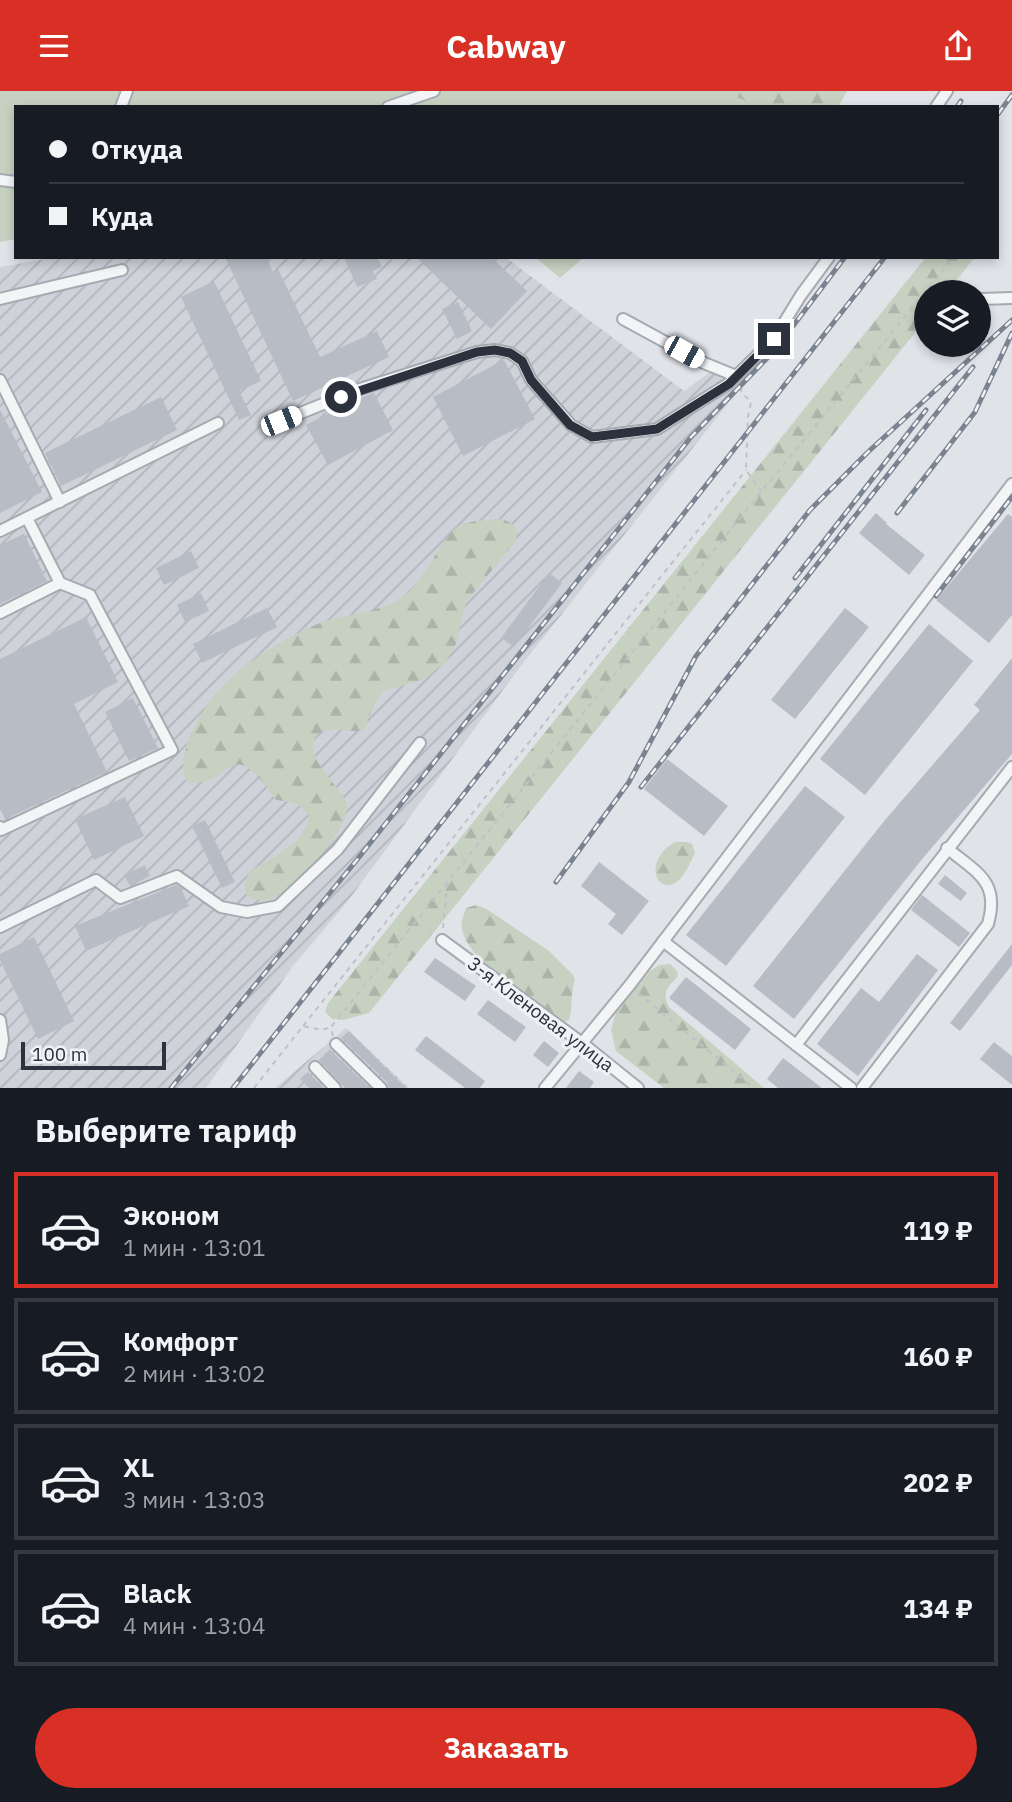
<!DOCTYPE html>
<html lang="ru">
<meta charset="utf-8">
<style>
:root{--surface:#171b24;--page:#242831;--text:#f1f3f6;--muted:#9ea1a6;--line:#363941;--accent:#d93025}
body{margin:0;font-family:"IBM Plex Sans",sans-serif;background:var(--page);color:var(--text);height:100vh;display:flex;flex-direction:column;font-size:26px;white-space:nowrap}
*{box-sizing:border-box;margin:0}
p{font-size:23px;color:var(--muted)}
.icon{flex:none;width:38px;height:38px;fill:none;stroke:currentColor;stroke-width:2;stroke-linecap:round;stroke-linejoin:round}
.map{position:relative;height:997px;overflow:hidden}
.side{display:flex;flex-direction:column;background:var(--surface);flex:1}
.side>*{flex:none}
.top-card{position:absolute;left:14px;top:14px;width:985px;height:154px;border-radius:0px;box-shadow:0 4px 10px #0003;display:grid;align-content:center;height:154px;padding:0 35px;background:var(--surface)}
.tools{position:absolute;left:914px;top:189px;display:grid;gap:14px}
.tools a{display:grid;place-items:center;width:77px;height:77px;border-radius:50%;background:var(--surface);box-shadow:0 4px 10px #0003;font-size:35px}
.scale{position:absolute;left:21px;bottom:18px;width:145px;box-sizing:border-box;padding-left:7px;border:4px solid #2b313d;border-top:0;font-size:19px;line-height:24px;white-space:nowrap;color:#2b313d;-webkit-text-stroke:5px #f0f2f5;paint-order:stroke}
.end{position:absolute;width:32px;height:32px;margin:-16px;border:9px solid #2b313d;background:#fff;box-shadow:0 0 0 4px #fff}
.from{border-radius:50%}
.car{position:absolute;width:21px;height:42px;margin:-21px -10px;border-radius:9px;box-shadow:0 0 5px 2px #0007;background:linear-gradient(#fff 24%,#345 0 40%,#fff 0 76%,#345 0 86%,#fff 0)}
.top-card b{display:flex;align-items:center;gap:24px;height:66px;font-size:26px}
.top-card b+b{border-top:2px solid var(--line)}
.top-card i{width:18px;height:18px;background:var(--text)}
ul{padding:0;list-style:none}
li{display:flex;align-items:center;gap:21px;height:116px;margin:0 14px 10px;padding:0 21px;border:4px solid var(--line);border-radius:0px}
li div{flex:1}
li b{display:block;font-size:26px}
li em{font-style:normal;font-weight:700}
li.on{border-color:var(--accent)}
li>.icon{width:63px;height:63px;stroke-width:1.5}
h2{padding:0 35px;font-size:32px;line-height:84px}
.cta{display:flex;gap:14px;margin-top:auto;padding:14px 35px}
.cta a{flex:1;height:80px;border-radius:42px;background:var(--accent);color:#fff;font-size:28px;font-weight:700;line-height:80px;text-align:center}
header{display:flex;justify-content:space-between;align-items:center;height:91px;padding:0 35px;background:var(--accent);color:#fff;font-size:32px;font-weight:700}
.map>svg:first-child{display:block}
</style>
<header><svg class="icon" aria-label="menu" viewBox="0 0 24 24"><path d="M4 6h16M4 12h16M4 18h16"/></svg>Cabway<svg class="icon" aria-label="share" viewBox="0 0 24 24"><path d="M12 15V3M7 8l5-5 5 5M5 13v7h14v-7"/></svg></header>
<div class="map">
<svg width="1012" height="997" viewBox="0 0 1012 997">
<defs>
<pattern id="industrial-furrows" width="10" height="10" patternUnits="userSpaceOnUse" patternTransform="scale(1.75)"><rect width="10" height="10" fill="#cfd2d9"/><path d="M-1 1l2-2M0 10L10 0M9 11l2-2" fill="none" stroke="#b2b5bb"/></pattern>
<pattern id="forest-firs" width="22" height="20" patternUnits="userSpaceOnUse" patternTransform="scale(1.75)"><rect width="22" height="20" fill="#c6d1c2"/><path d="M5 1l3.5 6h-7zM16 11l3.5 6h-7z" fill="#aab4a8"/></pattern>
</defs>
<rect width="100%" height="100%" fill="#e0e3e8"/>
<!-- industrial -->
<g fill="url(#industrial-furrows)">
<path d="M 57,166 L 505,166 L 684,300 L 713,279 L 737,301 L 520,576 L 348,810 L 293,875 L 206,997 L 0,997 L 0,176 Z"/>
<path d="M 346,937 L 409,997 L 275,997 Z"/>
</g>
<!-- green -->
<g fill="#c6d1c2">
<path d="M 0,0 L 775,0 L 757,16 L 16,16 L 16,148 L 0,151 Z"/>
<path d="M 535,166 L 584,166 L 560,187 Z"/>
</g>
<!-- forest -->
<g fill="url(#forest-firs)">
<path d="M 717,0 L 847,0 L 838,16 L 752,16 L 742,8 Z"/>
<path d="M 926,166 L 975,166 L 947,201 L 926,201 L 926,228 L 369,922 L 343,929 L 332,928 L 325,921 L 328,912 Z"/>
<path d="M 492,428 L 503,428 L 513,433 L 518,442 L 514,452 L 466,511 L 456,553 L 446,571 L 422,589 L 383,600 L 372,618 L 364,639 C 350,643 327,633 318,643 C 297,667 348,697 347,718 C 346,740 297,795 278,805 C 267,811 258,810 247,805 C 243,793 245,787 253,778 C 273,766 307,751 309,725 C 300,712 291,711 276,709 C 226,636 234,700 186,691 C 182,678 183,667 187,654 C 205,595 265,555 320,532 C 346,522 377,523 401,507 C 425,492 442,442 461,434 C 470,430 483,430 492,428 Z"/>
<path d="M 675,751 L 687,751 L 692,753 L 695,762 C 691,770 687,780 681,787 C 660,810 639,772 675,751 Z"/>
<path d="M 476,814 L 485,817 L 549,860 L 573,884 L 575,889 C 570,903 573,915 569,929 L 560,932 C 533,911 468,871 462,838 C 460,831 464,824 466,817 Z"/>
<path d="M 670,873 L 677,880 L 678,885 C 668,897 661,900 669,916 L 764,997 L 664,997 L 616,960 L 611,939 L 616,921 L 649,881 L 659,874 Z"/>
</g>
<!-- building -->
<g fill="#b8bcc4">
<path d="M 225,166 L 266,166 L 273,181 L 278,178 L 320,266 L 377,240 L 389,266 L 293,310 Z"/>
<path d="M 344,166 L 377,166 L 382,176 L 373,180 L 377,188 L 357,196 Z"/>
<path d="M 416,166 L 491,166 L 527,200 L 491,238 Z"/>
<path d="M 214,190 L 261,290 L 239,300 L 251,324 L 239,329 L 181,206 Z"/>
<path d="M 458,211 L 472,240 L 457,248 L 442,218 Z"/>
<path d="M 504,269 L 535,328 L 463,365 L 433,306 Z"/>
<path d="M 374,302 L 393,339 L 328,374 L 306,334 L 354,309 Z"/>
<path d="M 161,306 L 177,339 L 61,395 L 45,362 Z"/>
<path d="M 0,319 L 42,401 L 0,422 Z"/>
<path d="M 876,422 L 887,432 L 886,433 L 925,464 L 909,484 L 859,442 Z"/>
<path d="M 1008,423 L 1012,426 L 1012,524 L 989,552 L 936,509 Z"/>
<path d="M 24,443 L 47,490 L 0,513 L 0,454 Z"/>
<path d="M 191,460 L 199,477 L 164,494 L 156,477 Z"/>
<path d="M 549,482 L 562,492 L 514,556 L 501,547 Z"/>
<path d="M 201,502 L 209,520 L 185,531 L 177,514 Z"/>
<path d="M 267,517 L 277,536 L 202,572 L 193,553 Z"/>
<path d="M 845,517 L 869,536 L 795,628 L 771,609 Z"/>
<path d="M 86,526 L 118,591 L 74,613 L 107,681 L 5,728 L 0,717 L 0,568 Z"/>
<path d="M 929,533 L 973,570 L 865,704 L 820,668 Z"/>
<path d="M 1012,567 L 1012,663 L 923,767 L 794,928 L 753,895 L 885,729 L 980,619 L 974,614 Z"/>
<path d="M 133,607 L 158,657 L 129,670 L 105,621 Z"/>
<path d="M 667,668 L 728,715 L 704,745 L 644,698 Z"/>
<path d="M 805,695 L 845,726 L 726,875 L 686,844 Z"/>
<path d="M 125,706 L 144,745 L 94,769 L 75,728 Z"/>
<path d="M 205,729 L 235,791 L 222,797 L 192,735 Z"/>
<path d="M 599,771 L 649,810 L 622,844 L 608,833 L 616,823 L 581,795 Z"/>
<path d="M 145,774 L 150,785 L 130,795 L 124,784 Z"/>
<path d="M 945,784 L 967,802 L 961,810 L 938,793 Z"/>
<path d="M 176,794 L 181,797 L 189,815 L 86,860 L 75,835 Z"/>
<path d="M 922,804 L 970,842 L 959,856 L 911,819 Z"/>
<path d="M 34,846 L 74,930 L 38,948 L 0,869 L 0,863 Z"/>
<path d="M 1012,853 L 1012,874 L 960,940 L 950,932 Z"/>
<path d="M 917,863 L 938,879 L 858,985 L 817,953 L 861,897 L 879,911 Z"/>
<path d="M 435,867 L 476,895 L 465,910 L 424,881 Z"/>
<path d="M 686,886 L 751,938 L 735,959 L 669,907 Z"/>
<path d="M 488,909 L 526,936 L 515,951 L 477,923 Z"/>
<path d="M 349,940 L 406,997 L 389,997 L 387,991 L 341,947 Z"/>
<path d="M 426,945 L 485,990 L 480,997 L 465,997 L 415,959 Z"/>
<path d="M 544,950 L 559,962 L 548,976 L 533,964 Z"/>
<path d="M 994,951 L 1012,965 L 1012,994 L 980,968 Z"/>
<path d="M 330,958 L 330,959 L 370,997 L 345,997 L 319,969 Z"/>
<path d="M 783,967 L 822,997 L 778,997 L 767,988 Z"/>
<path d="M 579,980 L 594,991 L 590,997 L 566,997 Z"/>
<path d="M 308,981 L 324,997 L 309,997 L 300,988 Z"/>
</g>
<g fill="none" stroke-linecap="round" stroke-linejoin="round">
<defs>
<g id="minor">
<path d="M 121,16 L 127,0"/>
<path d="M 388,16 L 434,0"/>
<path d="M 936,16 L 947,0"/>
<path d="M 0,89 L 16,91"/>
<path d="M 0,208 L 122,179"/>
<path d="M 980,208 L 1012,207"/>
<path d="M 623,228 L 704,272 L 736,285"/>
<path d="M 0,289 L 60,411"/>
<path d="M 281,330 L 360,298 L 477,261 L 495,259 L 510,262 L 522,270 L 531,289 L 571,334 L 592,346 L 657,338 L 728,293 L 774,248 L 801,204 L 829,166"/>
<path d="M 27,427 L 60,492"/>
<path d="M 0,440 L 218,332"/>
<path d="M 0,522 L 60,492 L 90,504 L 172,659 L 1,739 L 0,736"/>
<path d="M 0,836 L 96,789 L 120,807 L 177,785 L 221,816 L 247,821 L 278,815 L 338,758 L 420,652"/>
<path d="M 442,849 L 582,952 L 638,997"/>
<path d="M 663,850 L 851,997"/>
<path d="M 0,929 L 3,949 L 0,964"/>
<path d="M 336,953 L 381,997"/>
<path d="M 796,954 L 1012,676"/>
<path d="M 315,976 L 335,997"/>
<path d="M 545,997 L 629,895 L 1012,393"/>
<path d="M 862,997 L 988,833 C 1000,790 977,782 947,757"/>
</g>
</defs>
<!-- minor casing -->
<use href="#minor" stroke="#a6aab1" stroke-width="14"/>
<!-- path -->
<g stroke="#bfc1c6" stroke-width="2" stroke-dasharray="5 5" stroke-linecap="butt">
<path d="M 740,296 L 742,302 L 751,311 L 748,326 L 746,379 L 761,400"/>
<path d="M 443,837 L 447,794"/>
<path d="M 638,902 L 754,997"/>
<path d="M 303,935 L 746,379"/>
<path d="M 333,945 L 331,936 L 761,401 L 954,166"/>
<path d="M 254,997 L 303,935 L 322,939 L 331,936"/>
</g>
<!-- minor -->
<use href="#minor" stroke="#f3f4f6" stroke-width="10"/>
<defs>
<g id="rail">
<path d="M 957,16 L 961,10"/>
<path d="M 998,23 L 1012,4"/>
<path d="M 897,422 L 975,321 L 1012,242"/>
<path d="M 795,487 L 926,319"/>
<path d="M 936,505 L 1012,406"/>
<path d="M 641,696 L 973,276"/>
<path d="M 556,791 L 629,691 L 696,565 L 810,419 L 868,361 L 1012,229"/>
<path d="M 171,997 L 356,770 L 691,346 L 775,259 L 845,166"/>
<path d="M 233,997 L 885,166"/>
</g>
</defs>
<!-- rail casing -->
<use href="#rail" stroke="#7b8390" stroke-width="5"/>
<!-- rail -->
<use href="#rail" stroke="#f0f2f5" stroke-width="2.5" stroke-dasharray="8" stroke-linecap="butt"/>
</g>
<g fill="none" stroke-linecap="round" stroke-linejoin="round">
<!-- route -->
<path stroke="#2b313d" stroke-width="9" d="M 341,306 L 477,261 L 495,259 L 510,262 L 522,270 L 531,289 L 570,334 L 592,346 L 657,338 L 729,293 L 774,248"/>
</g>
<g text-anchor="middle" stroke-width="6" stroke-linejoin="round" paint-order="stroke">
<!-- street labels -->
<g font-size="19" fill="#2b313d" stroke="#f0f2f5">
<text transform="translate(541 923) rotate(37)" y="7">3-я Кленовая улица</text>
</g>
</g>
</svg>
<div class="tools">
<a><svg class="icon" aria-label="layers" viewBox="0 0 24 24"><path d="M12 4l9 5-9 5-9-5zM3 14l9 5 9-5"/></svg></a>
</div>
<div class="scale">100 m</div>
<i class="end from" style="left:341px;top:306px"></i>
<i class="end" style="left:774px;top:248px"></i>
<i class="car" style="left:684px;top:261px;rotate:119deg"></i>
<i class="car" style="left:281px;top:330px;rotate:68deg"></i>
<div class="top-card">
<b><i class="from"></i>Откуда</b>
<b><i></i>Куда</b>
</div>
</div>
<section class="side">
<h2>Выберите тариф</h2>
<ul>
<li class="on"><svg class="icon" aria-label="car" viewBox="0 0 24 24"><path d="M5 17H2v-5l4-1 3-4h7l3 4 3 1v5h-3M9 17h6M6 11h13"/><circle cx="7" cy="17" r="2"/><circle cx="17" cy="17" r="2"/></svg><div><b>Эконом</b><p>1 мин · 13:01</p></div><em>119 ₽</em></li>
<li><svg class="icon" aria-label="car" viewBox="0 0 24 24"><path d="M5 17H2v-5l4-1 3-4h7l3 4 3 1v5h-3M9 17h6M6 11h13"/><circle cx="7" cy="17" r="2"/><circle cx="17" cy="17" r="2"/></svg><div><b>Комфорт</b><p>2 мин · 13:02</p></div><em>160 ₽</em></li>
<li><svg class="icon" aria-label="car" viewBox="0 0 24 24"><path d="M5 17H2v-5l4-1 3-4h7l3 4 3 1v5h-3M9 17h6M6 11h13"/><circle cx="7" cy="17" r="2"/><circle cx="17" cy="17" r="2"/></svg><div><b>XL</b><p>3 мин · 13:03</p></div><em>202 ₽</em></li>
<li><svg class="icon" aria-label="car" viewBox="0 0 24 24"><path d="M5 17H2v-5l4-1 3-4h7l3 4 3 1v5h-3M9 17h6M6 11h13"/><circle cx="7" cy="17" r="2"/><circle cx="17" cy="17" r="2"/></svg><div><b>Black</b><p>4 мин · 13:04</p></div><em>134 ₽</em></li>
</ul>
<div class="cta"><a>Заказать</a></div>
</section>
